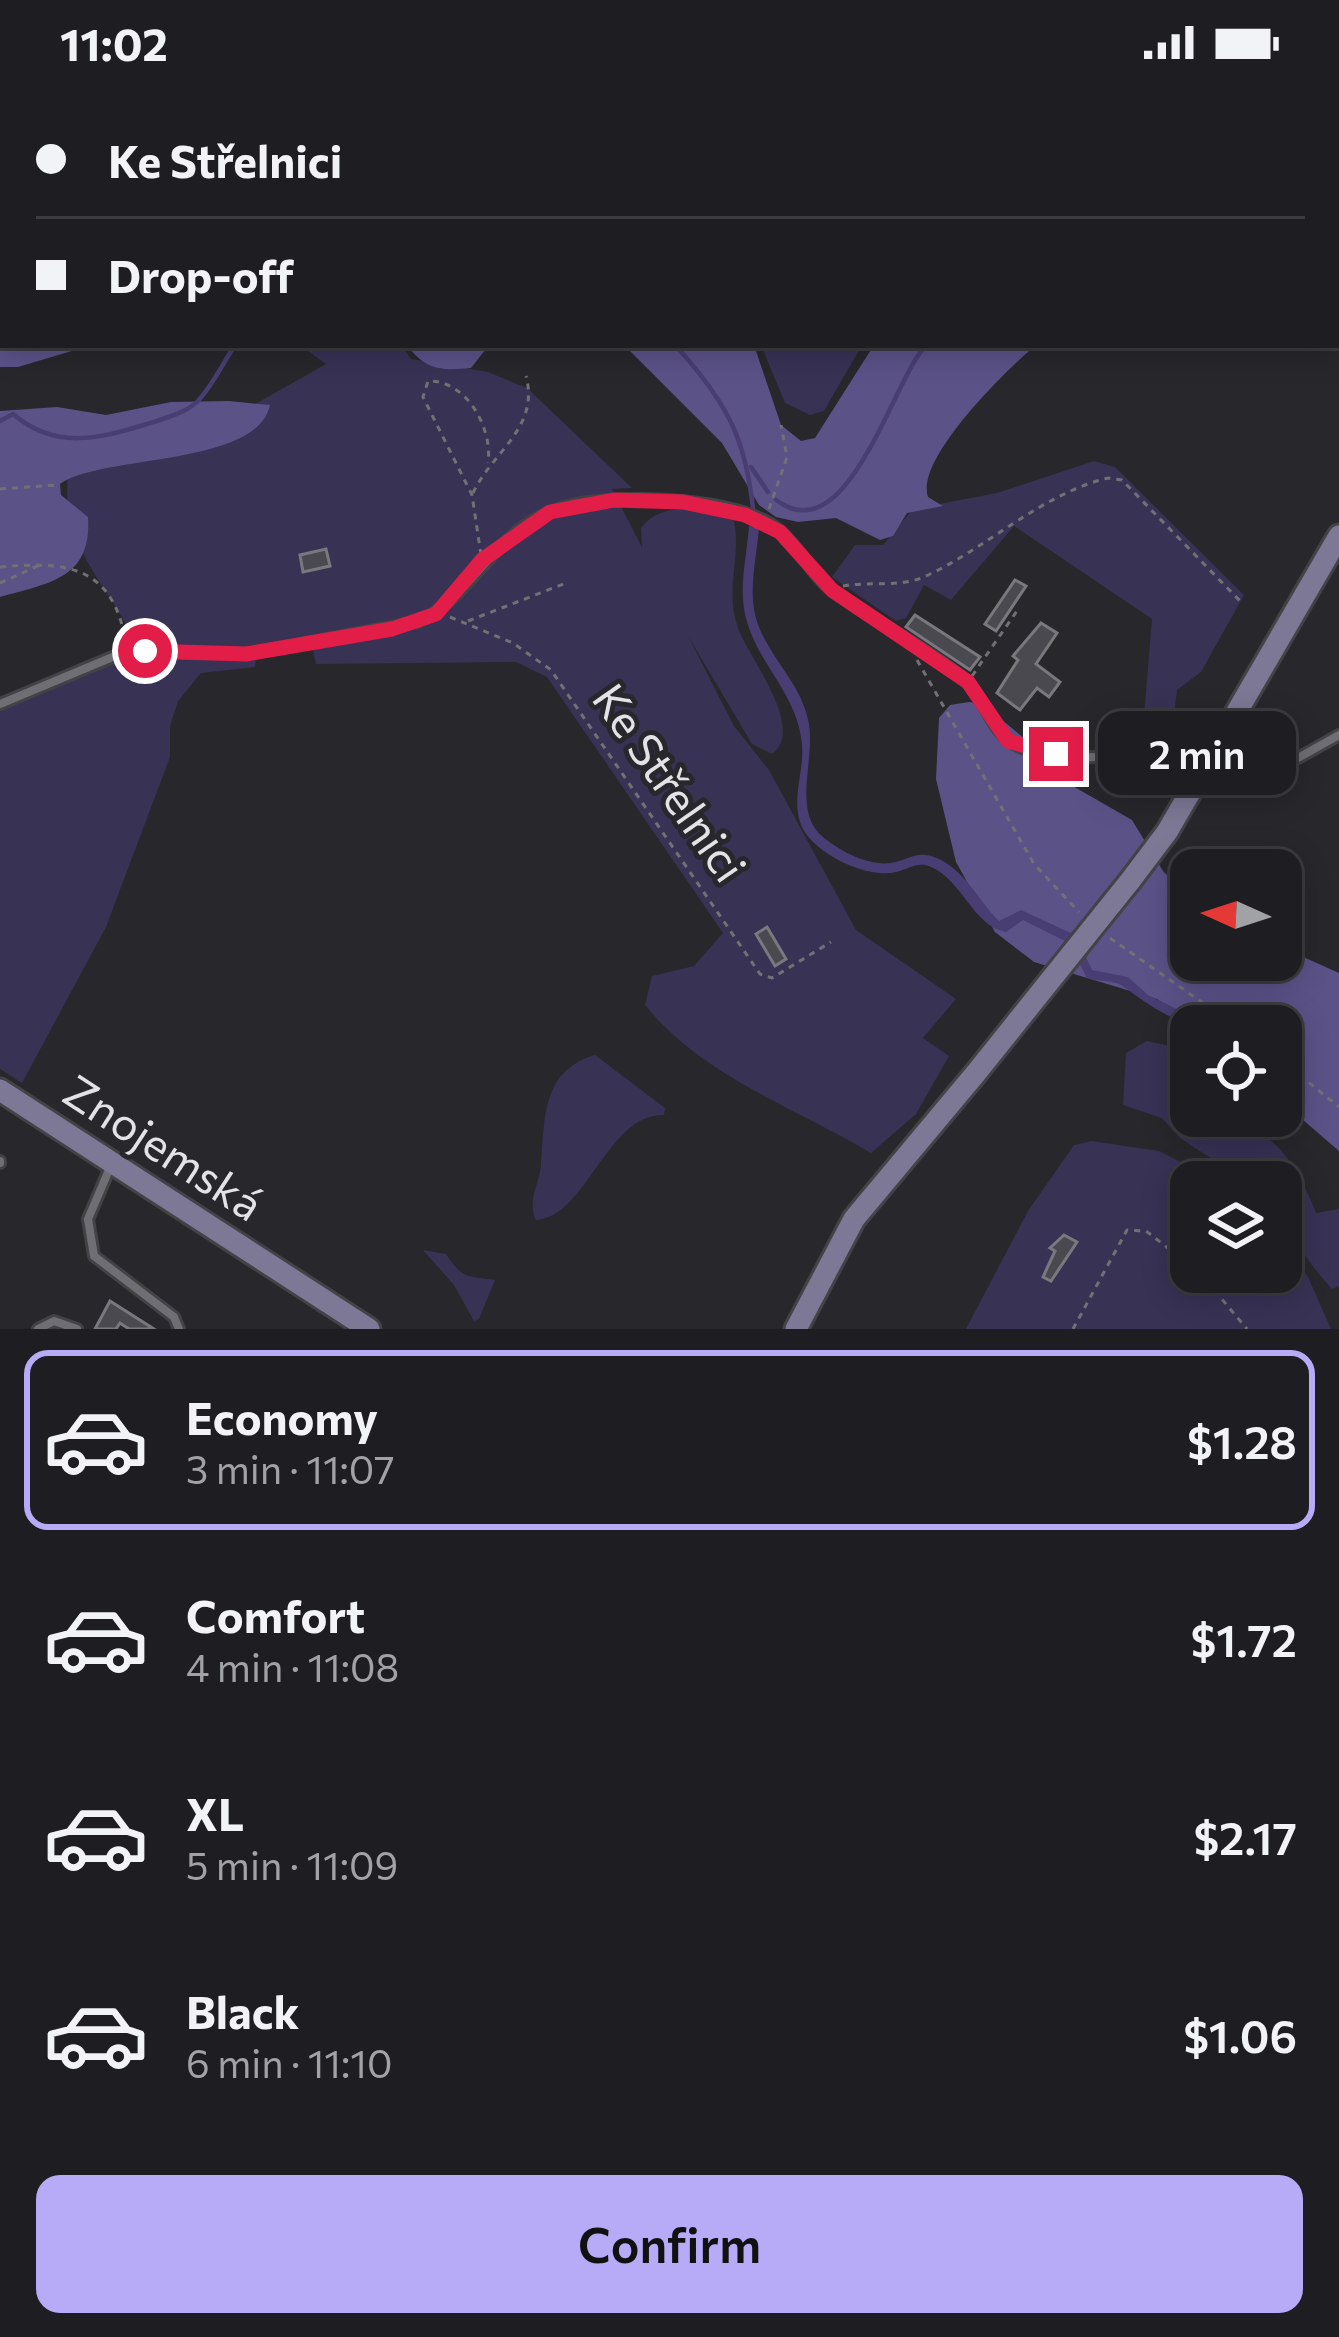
<!DOCTYPE html>
<meta charset="utf-8">
<style>
:root{--surface:#1e1d21;--page:#2b2a2e;--text:#f1f3f6;--muted:#a1a2a5;--line:#3c3b3f;--accent:#b7abf8}
body{margin:0;font-family:Commissioner,sans-serif;background:var(--page);color:var(--text);height:100vh;display:flex;flex-direction:column;font-size:45px;white-space:nowrap}
*{box-sizing:border-box;margin:0}
p{font-size:39px;color:var(--muted)}
.icon{flex:none;width:66px;height:66px;fill:none;stroke:currentColor;stroke-width:2;stroke-linecap:round;stroke-linejoin:round}
.map{position:relative;height:1245px;overflow:hidden}
.details{display:flex;flex-direction:column;background:var(--surface);flex:1}
.details>*{flex:none}
.hud{position:absolute;left:0px;top:0px;width:1341px;height:264px;box-shadow:0 6px 30px #0003,0 0 0 3px var(--line);display:grid;align-content:center;height:264px;padding:0 36px;background:var(--surface)}
.needle{width:78px;rotate:273deg}
.tools{position:absolute;left:1170px;top:765px;display:grid;gap:24px}
.tools a{display:grid;place-items:center;width:132px;height:132px;border-radius:24px;background:var(--surface);box-shadow:0 6px 30px #0003,0 0 0 3px var(--line);font-size:60px}
.end{position:absolute;width:54px;height:54px;margin:-27px;border:15px solid #e11d48;background:#fff;box-shadow:0 0 0 6px #fff}
.from{border-radius:50%}
.bubble{position:absolute;height:84px;border-radius:24px;background:var(--surface);box-shadow:0 6px 30px #0003,0 0 0 3px var(--line);font-size:39px;font-weight:600;line-height:84px;text-align:center}
.hud b{display:flex;align-items:center;gap:42px;height:114px;font-size:45px}
.hud b+b{border-top:3px solid var(--line)}
.hud i{width:30px;height:30px;background:var(--text)}
ul{padding:21px 0 0;list-style:none}
li{display:flex;align-items:center;gap:36px;height:180px;margin:0 24px 18px;padding:0 12px;border:6px solid transparent;border-radius:24px}
li div{flex:1}
li b{display:block;font-size:45px}
li em{font-style:normal;font-weight:600}
li.current{border-color:var(--accent)}
li>.icon{width:108px;height:108px;stroke-width:1.5}
.primary-button{display:flex;gap:24px;margin-top:auto;padding:24px 36px}
.primary-button a{flex:1;height:138px;border-radius:24px;background:var(--accent);color:#111;font-size:48px;font-weight:600;line-height:138px;text-align:center}
.status{display:flex;justify-content:space-between;align-items:center;height:84px;padding:0 60px;background:var(--surface);direction:ltr}
.status svg{height:33px;fill:currentColor}
.map>svg:first-child{display:block}
</style>
<div class="status"><b>11:02</b><svg viewBox="0 0 49 12"><path d="M0 12V9h3v3zM5 12V6h3v6zM10 12V3h3v9zM15 12V0h3v12zM26 1h20v11H26zM47 4h2v5h-2z"/></svg></div>
<div class="map">
<svg width="1339" height="1245" viewBox="0 0 1339 1245">
<rect width="100%" height="100%" fill="#28272c"/>
<!-- green -->
<g fill="#383255">
<path d="M 0,0 L 1097,0 L 3,3 L 0,157 Z"/>
<path d="M 300,261 L 402,261 L 411,275 L 488,288 L 527,304 L 632,404 L 612,405 L 682,541 L 642,464 L 641,444 C 661,416 708,423 734,437 C 742,476 722,509 741,551 C 754,580 805,646 772,670 L 752,660 L 688,552 L 734,642 L 769,686 L 856,846 L 956,915 L 923,954 L 949,972 L 916,1030 L 871,1069 C 795,1024 701,991 645,921 L 652,892 L 694,882 L 723,849 L 547,593 L 516,578 L 316,580 L 310,551 L 240,564 L 136,559 C 108,500 60,462 68,391 L 163,372 L 326,280 Z"/>
<path d="M 761,261 L 862,261 L 824,327 L 810,331 L 785,319 Z"/>
<path d="M 1094,377 L 1115,383 L 1244,511 L 1201,588 L 1177,606 L 1174,632 L 1153,648 L 1144,632 L 1152,535 L 1014,442 L 951,516 L 924,501 L 906,534 L 896,537 L 832,493 L 855,461 L 883,461 L 913,425 L 997,409 Z"/>
<path d="M 146,571 L 256,573 L 255,583 L 201,589 L 178,617 L 170,642 L 170,673 L 106,843 L 22,999 L 0,985 L 0,627 C 46,605 94,576 146,571 Z"/>
<path d="M 1147,957 L 1166,961 L 1191,987 L 1191,1032 C 1262,1032 1291,1065 1316,1129 L 1339,1125 L 1339,1202 L 1332,1205 C 1303,1173 1281,1140 1281,1098 L 1247,1098 L 1180,1054 L 1162,1034 L 1123,1021 L 1126,969 Z"/>
<path d="M 595,971 L 665,1024 L 664,1031 C 607,1029 587,1133 536,1136 C 527,1117 539,1101 541,1081 C 545,1035 541,987 595,971 Z"/>
<path d="M 1092,1057 L 1159,1067 L 1220,1098 L 1191,1098 L 1191,1188 L 1281,1188 L 1281,1154 L 1308,1193 L 1331,1245 L 966,1245 L 1028,1127 L 1074,1061 Z"/>
<path d="M 423,1166 L 446,1170 C 463,1196 468,1192 495,1196 L 479,1235 L 474,1237 L 454,1201 Z"/>
</g>
<!-- forest -->
<g fill="#5b5288">
<path d="M 0,169 L 3,261 L 92,261 L 18,283 L 0,283 Z"/>
<path d="M 407,261 L 489,261 L 471,284 C 441,287 425,286 407,261 Z"/>
<path d="M 624,261 L 754,261 L 781,341 L 801,357 L 815,354 L 874,261 L 1036,261 C 1007,285 915,375 928,413 L 943,422 L 907,429 L 893,452 L 880,456 L 836,434 L 798,438 L 776,433 L 759,421 L 722,359 Z"/>
<path d="M 229,317 L 270,321 C 257,383 102,370 60,400 L 61,411 L 88,433 C 92,495 49,499 0,513 L 0,327 L 57,323 L 106,331 L 171,318 Z"/>
<path d="M 969,618 L 983,620 L 1062,686 L 1071,701 L 1132,736 L 1163,787 L 1191,816 L 1191,876 L 1281,876 L 1281,863 L 1339,889 L 1339,1067 L 1281,1017 L 1281,942 L 1196,942 L 1157,915 L 1034,878 L 995,848 L 956,778 L 936,695 L 939,634 L 950,621 Z"/>
</g>
<!-- water -->
<path fill="#483e73" d="M 749,442 L 759,443 C 757,475 746,511 759,543 C 773,578 802,601 809,640 C 815,676 792,728 823,753 C 840,767 868,782 890,779 C 907,777 916,766 934,773 C 964,784 978,816 999,837 L 1021,826 L 1075,851 L 1092,886 L 1128,893 L 1148,911 L 1211,942 C 1176,942 1151,922 1124,903 C 1114,895 1098,898 1087,894 L 1069,859 L 1023,836 L 1006,848 C 974,843 962,796 931,783 C 917,777 910,785 896,788 C 869,794 831,776 812,757 C 784,729 805,693 802,660 C 797,609 758,581 746,534 C 738,504 747,472 749,442 Z"/>
<g fill="none" stroke-linecap="round" stroke-linejoin="round">
<!-- stream -->
<g stroke="#483e73" stroke-width="4.5">
<path d="M 675,261 C 732,323 749,362 755,446"/>
<path d="M 0,337 L 13,330 C 55,366 98,355 147,340 C 163,335 186,329 198,317 C 213,301 223,279 235,261"/>
<path d="M 751,383 L 768,408"/>
<path d="M 776,416 C 848,470 892,297 926,261"/>
</g>
</g>
<!-- building -->
<g fill="#49494f" stroke="#78787e" stroke-width="3">
<path d="M 326,465 L 330,482 L 303,488 L 300,471 Z"/>
<path d="M 1015,496 L 1026,502 L 996,547 L 985,540 Z"/>
<path d="M 915,531 L 980,573 L 970,586 L 906,543 Z"/>
<path d="M 1041,539 L 1057,549 L 1036,580 L 1060,598 L 1049,613 L 1037,604 L 1020,626 L 997,609 L 1018,576 L 1013,572 Z"/>
<path d="M 767,843 L 786,875 L 775,882 L 756,850 Z"/>
<path d="M 1064,1151 L 1077,1158 L 1051,1197 L 1043,1193 L 1055,1167 L 1050,1164 Z"/>
<path d="M 110,1217 L 154,1245 L 129,1245 L 120,1239 L 116,1245 L 95,1245 Z"/>
</g>
<g fill="none" stroke-linecap="round" stroke-linejoin="round">
<defs>
<g id="lane">
<path d="M 0,620 L 127,567 L 246,570 L 418,538 C 477,511 494,437 576,420 C 625,410 741,413 780,447 C 801,465 811,491 834,508 C 876,538 923,562 963,594 C 986,613 990,651 1020,663 C 1060,681 1132,673 1173,659 L 1185,634 L 1199,634"/>
<path d="M 1271,669 L 1298,674 L 1339,651"/>
<path d="M 0,1077 L 0,1079"/>
<path d="M 112,1079 L 88,1135 L 94,1172 L 174,1233 L 179,1245"/>
<path d="M 38,1245 L 54,1237 L 77,1245"/>
</g>
<g id="secondary">
<path d="M 1130,797 L 1167,748 L 1339,452"/>
<path d="M 0,1006 L 369,1245"/>
<path d="M 796,1245 L 854,1135 L 976,989"/>
</g>
</defs>
<!-- lane casing -->
<use href="#lane" stroke="#434347" stroke-width="14"/>
<!-- secondary casing -->
<use href="#secondary" stroke="#434347" stroke-width="27"/>
<!-- path -->
<g stroke="#717175" stroke-width="3" stroke-dasharray="6 6" stroke-linecap="butt">
<path d="M 0,405 L 56,401"/>
<path d="M 473,409 C 492,368 540,344 526,292"/>
<path d="M 769,425 L 787,373 L 781,341"/>
<path d="M 481,471 L 472,411 L 423,313 L 428,297 C 467,296 493,345 488,379"/>
<path d="M 0,483 C 66,477 113,481 126,559"/>
<path d="M 0,499 L 42,480"/>
<path d="M 843,502 C 870,497 901,504 926,492 C 987,464 1041,410 1108,394 L 1122,396 L 1242,519"/>
<path d="M 450,533 L 513,559 L 551,586 L 760,890 L 772,894 L 831,858"/>
<path d="M 468,537 L 566,499"/>
<path d="M 917,576 L 1034,780 L 1079,828"/>
<path d="M 972,592 L 1019,524"/>
<path d="M 1110,854 L 1236,942"/>
<path d="M 1281,976 L 1339,1023"/>
<path d="M 1199,1188 L 1247,1245"/>
<path d="M 1073,1245 L 1127,1146 L 1146,1147 L 1191,1182"/>
</g>
<!-- lane -->
<use href="#lane" stroke="#6f6e74" stroke-width="8"/>
<!-- secondary -->
<use href="#secondary" stroke="#7d7895" stroke-width="21"/>
<defs>
<path id="lane-bridge" d="M 1199,634 L 1271,669"/>
<path id="secondary-bridge" d="M 976,989 L 1130,797"/>
</defs>
<!-- lane-bridge casing -->
<use href="#lane-bridge" stroke="#434347" stroke-width="14" stroke-linecap="butt"/>
<!-- secondary-bridge casing -->
<use href="#secondary-bridge" stroke="#434347" stroke-width="27" stroke-linecap="butt"/>
<!-- lane-bridge -->
<use href="#lane-bridge" stroke="#6f6e74" stroke-width="8"/>
<!-- secondary-bridge -->
<use href="#secondary-bridge" stroke="#7d7895" stroke-width="21"/>
</g>
<g fill="none" stroke-linecap="round" stroke-linejoin="round">
<!-- route -->
<path stroke="#e11d48" stroke-width="15" d="M 145,567 L 246,570 L 392,545 L 436,530 L 482,476 L 550,428 L 614,416 L 683,418 L 745,431 L 780,448 L 832,506 L 968,598 L 1008,657 L 1056,670"/>
</g>
<g text-anchor="middle" stroke-width="10" stroke-linejoin="round" paint-order="stroke">
<!-- street labels -->
<g font-size="45" fill="#e3e3e7" stroke="#28272c">
<text transform="translate(669 699) rotate(55)" y="16">Ke Střelnici</text>
<text transform="translate(163 1064) rotate(33)" y="16">Znojemská</text>
</g>
</g>
</svg>
<div class="tools">
<a><svg class="needle" viewBox="-14 -14 28 28"><path d="M0-13l5 13h-10z" fill="#e53935"/><path d="M0 13l5-13h-10z" fill="#a1a2a5"/></svg></a>
<a><svg class="icon" aria-label="locate" viewBox="0 0 24 24"><circle cx="12" cy="12" r="6"/><path d="M12 2v4M12 18v4M2 12h4M18 12h4"/></svg></a>
<a><svg class="icon" aria-label="layers" viewBox="0 0 24 24"><path d="M12 4l9 5-9 5-9-5zM3 14l9 5 9-5"/></svg></a>
</div>
<i class="end from" style="left:145px;top:567px"></i>
<i class="end" style="left:1056px;top:670px"></i>
<div class="bubble" style="left:1098px;top:627px;width:198px">2 min</div>
<div class="hud">
<b><i class="from"></i>Ke Střelnici</b>
<b><i></i>Drop-off</b>
</div>
</div>
<section class="details">
<ul>
<li class="current"><svg class="icon" aria-label="car" viewBox="0 0 24 24"><path d="M5 17H2v-5l4-1 3-4h7l3 4 3 1v5h-3M9 17h6M6 11h13"/><circle cx="7" cy="17" r="2"/><circle cx="17" cy="17" r="2"/></svg><div><b>Economy</b><p>3 min · 11:07</p></div><em>$1.28</em></li>
<li><svg class="icon" aria-label="car" viewBox="0 0 24 24"><path d="M5 17H2v-5l4-1 3-4h7l3 4 3 1v5h-3M9 17h6M6 11h13"/><circle cx="7" cy="17" r="2"/><circle cx="17" cy="17" r="2"/></svg><div><b>Comfort</b><p>4 min · 11:08</p></div><em>$1.72</em></li>
<li><svg class="icon" aria-label="car" viewBox="0 0 24 24"><path d="M5 17H2v-5l4-1 3-4h7l3 4 3 1v5h-3M9 17h6M6 11h13"/><circle cx="7" cy="17" r="2"/><circle cx="17" cy="17" r="2"/></svg><div><b>XL</b><p>5 min · 11:09</p></div><em>$2.17</em></li>
<li><svg class="icon" aria-label="car" viewBox="0 0 24 24"><path d="M5 17H2v-5l4-1 3-4h7l3 4 3 1v5h-3M9 17h6M6 11h13"/><circle cx="7" cy="17" r="2"/><circle cx="17" cy="17" r="2"/></svg><div><b>Black</b><p>6 min · 11:10</p></div><em>$1.06</em></li>
</ul>
<div class="primary-button"><a>Confirm</a></div>
</section>
